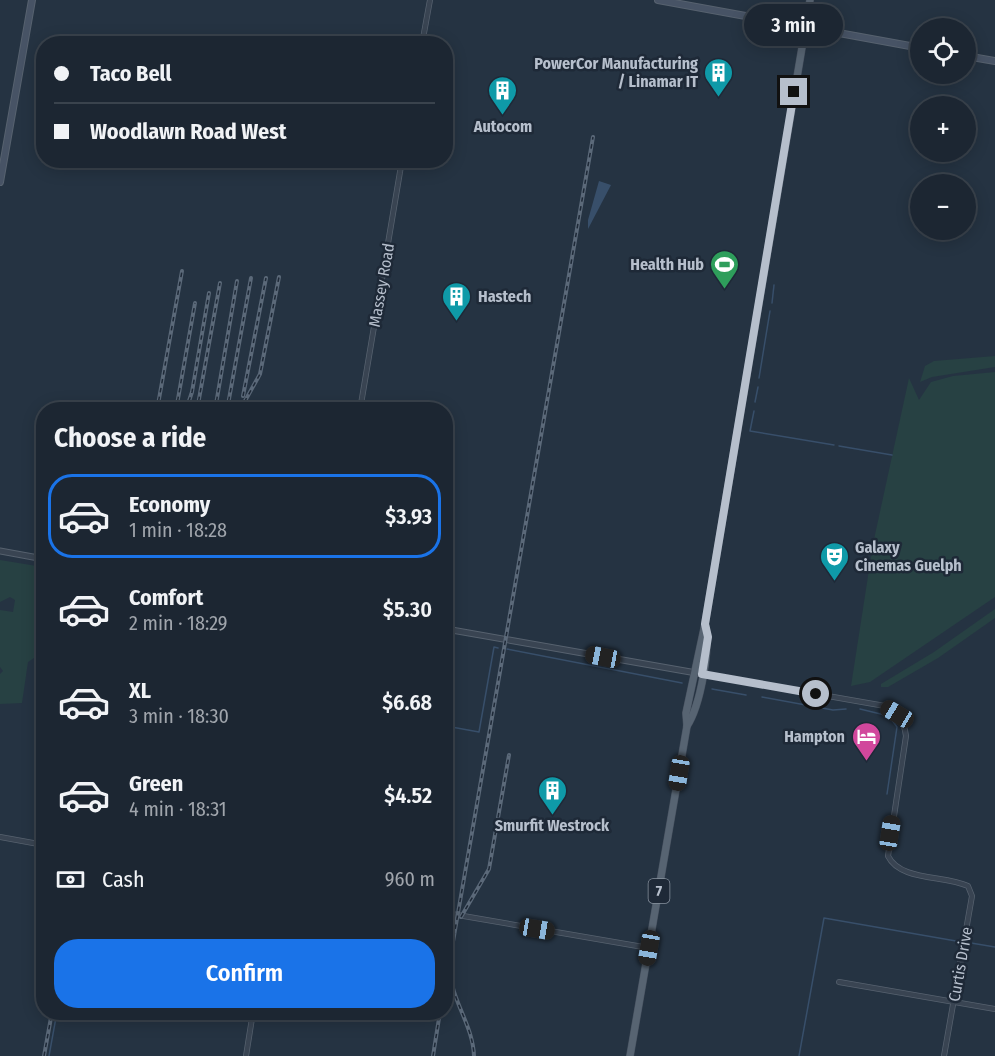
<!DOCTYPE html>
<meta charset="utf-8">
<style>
:root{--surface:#1c2632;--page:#252e3a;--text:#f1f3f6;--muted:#a0a5ac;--line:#3a434d;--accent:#1a73e8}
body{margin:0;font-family:"Fira Sans Condensed",sans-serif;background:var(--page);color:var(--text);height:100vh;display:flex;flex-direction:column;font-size:22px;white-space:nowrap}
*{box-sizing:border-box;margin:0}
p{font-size:20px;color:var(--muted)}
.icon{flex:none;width:33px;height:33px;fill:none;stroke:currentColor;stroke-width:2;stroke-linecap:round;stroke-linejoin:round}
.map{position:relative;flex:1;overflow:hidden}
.sheet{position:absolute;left:36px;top:402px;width:417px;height:618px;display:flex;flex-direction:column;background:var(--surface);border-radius:24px;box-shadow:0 3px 15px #0003,0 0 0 2px var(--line)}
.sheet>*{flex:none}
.top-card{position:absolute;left:36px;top:36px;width:417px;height:132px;border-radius:24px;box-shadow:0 3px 15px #0003,0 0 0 2px var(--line);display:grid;align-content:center;height:132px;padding:0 18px;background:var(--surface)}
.buttons{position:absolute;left:910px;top:18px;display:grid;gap:12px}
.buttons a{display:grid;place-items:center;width:66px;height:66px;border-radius:50%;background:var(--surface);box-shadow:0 3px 15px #0003,0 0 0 2px var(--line);font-size:30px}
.end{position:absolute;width:27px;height:27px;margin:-14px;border:8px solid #b6bfcc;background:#111;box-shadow:0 0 0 3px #111}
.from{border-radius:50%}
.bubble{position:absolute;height:42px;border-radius:21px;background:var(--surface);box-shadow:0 3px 15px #0003,0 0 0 2px var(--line);font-size:20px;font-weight:600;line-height:42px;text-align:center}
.car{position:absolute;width:18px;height:36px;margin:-18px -9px;border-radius:8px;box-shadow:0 0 4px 2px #0007;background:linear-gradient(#222 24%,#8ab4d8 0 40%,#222 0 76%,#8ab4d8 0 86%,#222 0)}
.top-card b{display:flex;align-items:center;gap:21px;height:57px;font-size:22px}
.top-card b+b{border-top:2px solid var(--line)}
.top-card i{width:15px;height:15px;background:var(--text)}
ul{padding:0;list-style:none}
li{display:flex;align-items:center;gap:18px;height:84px;margin:0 12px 9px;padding:0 6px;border:3px solid transparent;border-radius:24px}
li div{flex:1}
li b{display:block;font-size:22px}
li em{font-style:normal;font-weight:600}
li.active{border-color:var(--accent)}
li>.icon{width:54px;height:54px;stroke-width:1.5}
h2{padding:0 18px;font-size:27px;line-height:72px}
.pay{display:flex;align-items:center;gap:15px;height:66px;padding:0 18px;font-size:22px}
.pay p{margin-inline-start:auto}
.cta{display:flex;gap:12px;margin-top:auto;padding:12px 18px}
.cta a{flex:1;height:69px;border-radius:24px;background:var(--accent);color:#fff;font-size:24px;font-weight:600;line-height:69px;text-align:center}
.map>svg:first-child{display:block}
</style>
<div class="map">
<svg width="995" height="1056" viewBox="0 0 995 1056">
<rect width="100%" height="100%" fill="#253342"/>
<!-- green -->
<g fill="#274143">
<path d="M 995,356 L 995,367 L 932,377 L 920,382 L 925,366 L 934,361 Z"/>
<path d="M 995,372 L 995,597 L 870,682 L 851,686 L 873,544 L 909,378 L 919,400 L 931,382 L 953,376 Z"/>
<path d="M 0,560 L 43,567 L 43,652 L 28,662 L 22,703 L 0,704 L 0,674 L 3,671 L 0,667 L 0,610 L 13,612 L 15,600 L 10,597 L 0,602 Z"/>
<path d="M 995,609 L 995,618 L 938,658 L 888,687 L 881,687 L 881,684 L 934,652 Z"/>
</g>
<!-- water -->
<path fill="#384f6a" d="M 599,181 L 611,185 L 588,229 L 588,220 Z"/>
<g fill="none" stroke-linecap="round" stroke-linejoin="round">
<!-- stream -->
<g stroke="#384f6a" stroke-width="1.5">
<path d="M 772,303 L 774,285"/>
<path d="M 759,378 L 770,311"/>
<path d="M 755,402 L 758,387"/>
<path d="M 754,411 L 750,431 L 834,445"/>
<path d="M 839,446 L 892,455"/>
<path d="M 507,649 L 682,683"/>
<path d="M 712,689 L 746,695"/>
<path d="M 762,697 L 833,710 L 846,709"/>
<path d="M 860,709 L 889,716 L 897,727 L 887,794"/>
<path d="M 446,726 L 479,732 L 494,647 L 498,648"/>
<path d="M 971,943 L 995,947"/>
<path d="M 49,1056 L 57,1012"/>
<path d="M 799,1056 L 824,918 L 956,941"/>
</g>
<defs>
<g id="minor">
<path d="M 422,44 L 430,0"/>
<path d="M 360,410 L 402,160"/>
<path d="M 702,674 L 885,706 C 898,714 904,720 906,736 L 888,856 C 900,881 944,875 968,886 L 972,896 L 944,1056"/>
<path d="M 0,837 L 44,845"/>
<path d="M 446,913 L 649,948"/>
<path d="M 839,982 L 995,1009"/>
<path d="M 246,1056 L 253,1012"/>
</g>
<g id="tertiary">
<path d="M 0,551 L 44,559"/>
<path d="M 446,629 L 702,674"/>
</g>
<g id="secondary">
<path d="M 658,0 L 921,48"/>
<path d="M 966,56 L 995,61"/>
<path d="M 0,182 L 32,0"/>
</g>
<g id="primary">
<path d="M 687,726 C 700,706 711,649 705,625"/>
<path d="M 630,1056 L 687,726 L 686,713 L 705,624 L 810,0"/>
</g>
</defs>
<!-- minor casing -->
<use href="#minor" stroke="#57626f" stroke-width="6"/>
<!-- tertiary casing -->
<use href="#tertiary" stroke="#57626f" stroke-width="7"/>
<!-- secondary casing -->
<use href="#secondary" stroke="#57626f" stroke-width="8"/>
<!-- primary casing -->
<use href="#primary" stroke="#46505e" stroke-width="8"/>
<!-- minor -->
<use href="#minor" stroke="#394452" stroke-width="4.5"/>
<!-- tertiary -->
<use href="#tertiary" stroke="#394452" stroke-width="5"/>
<!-- secondary -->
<use href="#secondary" stroke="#475365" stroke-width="6"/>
<!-- primary -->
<use href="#primary" stroke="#576472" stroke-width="7"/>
<defs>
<g id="rail">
<path d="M 243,396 L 266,278"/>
<path d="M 157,410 L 182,271"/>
<path d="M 176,410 L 195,303"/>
<path d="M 186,410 L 192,392 L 209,293"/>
<path d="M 197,410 L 220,283"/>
<path d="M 215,410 L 237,281"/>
<path d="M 227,410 L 251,278"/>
<path d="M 240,410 L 260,374 L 279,277"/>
<path d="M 461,917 L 489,869 L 509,755"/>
<path d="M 450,970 C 451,1000 473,1025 474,1056"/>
<path d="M 446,982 L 593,137"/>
<path d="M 44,1056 L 52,1012"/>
<path d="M 433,1056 L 440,1012"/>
</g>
</defs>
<!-- rail casing -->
<use href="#rail" stroke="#5b6979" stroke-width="4"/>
<!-- rail -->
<use href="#rail" stroke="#1e2937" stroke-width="1.5" stroke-dasharray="4.5" stroke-linecap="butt"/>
</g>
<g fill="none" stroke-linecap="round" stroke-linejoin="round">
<!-- route -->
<path stroke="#b6bfcc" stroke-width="8" d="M 794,92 L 705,624 L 708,637 L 702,674 L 816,694"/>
</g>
<!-- icons -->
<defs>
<symbol id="building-pin" viewBox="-11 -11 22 30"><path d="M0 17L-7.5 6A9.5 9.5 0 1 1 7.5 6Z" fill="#0f9aa8" stroke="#1e2937"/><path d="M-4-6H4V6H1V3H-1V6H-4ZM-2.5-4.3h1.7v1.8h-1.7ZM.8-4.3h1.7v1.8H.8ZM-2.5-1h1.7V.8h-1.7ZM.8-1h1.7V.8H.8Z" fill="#fff"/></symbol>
<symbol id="stadium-pin" viewBox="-11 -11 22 30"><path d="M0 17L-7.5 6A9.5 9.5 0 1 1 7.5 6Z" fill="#2e9e5b" stroke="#1e2937"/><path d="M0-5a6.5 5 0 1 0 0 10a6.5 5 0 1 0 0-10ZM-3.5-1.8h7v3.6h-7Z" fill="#fff"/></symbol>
<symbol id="theatre-pin" viewBox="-11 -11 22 30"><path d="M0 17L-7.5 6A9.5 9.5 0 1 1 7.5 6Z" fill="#0f9aa8" stroke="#1e2937"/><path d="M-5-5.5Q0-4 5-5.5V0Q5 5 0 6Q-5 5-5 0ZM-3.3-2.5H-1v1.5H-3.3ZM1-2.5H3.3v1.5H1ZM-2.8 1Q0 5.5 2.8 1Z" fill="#fff"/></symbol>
<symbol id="hotel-pin" viewBox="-11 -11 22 30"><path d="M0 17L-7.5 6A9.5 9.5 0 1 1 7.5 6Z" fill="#d1479c" stroke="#1e2937"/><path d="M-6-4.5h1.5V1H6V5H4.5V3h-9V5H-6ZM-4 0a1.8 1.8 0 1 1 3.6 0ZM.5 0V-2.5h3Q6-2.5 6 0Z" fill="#fff"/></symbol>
</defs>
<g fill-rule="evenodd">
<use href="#building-pin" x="702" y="56" width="33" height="45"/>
<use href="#building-pin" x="486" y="74" width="33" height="45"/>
<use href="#stadium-pin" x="708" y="248" width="33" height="45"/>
<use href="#building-pin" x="440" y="280" width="33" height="45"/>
<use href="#theatre-pin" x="818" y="540" width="33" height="45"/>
<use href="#hotel-pin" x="850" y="720" width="33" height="45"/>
<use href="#building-pin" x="536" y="774" width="33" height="45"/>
</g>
<g text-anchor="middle" stroke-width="5" stroke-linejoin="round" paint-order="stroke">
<!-- shield labels -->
<rect fill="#1e2937" stroke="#88929f" stroke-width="1.5" x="648.5" y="879" width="21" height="24" rx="4.5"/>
<g font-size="15" font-weight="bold" fill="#b6bfcc">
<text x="659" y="896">7</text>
</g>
<!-- poi labels -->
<g font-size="16" font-weight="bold" fill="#b6bfcc" stroke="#1e2937" text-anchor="end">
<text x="698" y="69">PowerCor Manufacturing<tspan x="698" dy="18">/ Linamar IT</tspan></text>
<text x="503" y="132" text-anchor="middle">Autocom</text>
<text x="704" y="270">Health Hub</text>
<text x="478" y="302" text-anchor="start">Hastech</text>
<text x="855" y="553" text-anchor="start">Galaxy<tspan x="855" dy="18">Cinemas Guelph</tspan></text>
<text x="845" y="742">Hampton</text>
<text x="552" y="831" text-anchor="middle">Smurfit Westrock</text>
</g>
<!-- street labels -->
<g font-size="16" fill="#b6bfcc" stroke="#1e2937">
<text transform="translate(381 285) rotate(-80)" y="6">Massey Road</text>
<text transform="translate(960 964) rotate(-80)" y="6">Curtis Drive</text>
</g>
</g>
</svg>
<div class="buttons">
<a><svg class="icon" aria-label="locate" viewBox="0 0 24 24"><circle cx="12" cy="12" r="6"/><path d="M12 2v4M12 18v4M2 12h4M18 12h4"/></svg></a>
<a>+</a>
<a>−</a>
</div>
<i class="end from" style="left:816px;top:694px"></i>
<i class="end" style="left:794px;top:92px"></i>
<div class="bubble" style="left:744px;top:4px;width:99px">3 min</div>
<i class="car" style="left:603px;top:657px;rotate:281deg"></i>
<i class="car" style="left:897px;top:714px;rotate:301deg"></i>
<i class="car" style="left:679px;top:773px;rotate:189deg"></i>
<i class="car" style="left:890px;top:833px;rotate:9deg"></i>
<i class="car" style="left:537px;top:929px;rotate:100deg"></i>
<i class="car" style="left:649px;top:948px;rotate:190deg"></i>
<div class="top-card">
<b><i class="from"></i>Taco Bell</b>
<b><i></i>Woodlawn Road West</b>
</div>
<section class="sheet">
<h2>Choose a ride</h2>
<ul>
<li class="active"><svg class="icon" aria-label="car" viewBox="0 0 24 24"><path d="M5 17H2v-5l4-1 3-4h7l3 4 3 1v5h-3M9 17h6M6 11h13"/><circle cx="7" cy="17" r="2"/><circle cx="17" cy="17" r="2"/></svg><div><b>Economy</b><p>1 min · 18:28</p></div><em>$3.93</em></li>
<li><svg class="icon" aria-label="car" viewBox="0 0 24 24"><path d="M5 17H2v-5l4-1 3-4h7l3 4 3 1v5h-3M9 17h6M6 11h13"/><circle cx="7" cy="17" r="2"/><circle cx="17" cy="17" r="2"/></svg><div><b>Comfort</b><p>2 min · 18:29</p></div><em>$5.30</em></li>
<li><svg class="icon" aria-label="car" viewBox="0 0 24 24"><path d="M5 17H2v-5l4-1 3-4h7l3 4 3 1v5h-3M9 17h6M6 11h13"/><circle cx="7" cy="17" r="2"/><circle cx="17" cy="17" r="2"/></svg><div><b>XL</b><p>3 min · 18:30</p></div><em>$6.68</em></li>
<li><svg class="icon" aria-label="car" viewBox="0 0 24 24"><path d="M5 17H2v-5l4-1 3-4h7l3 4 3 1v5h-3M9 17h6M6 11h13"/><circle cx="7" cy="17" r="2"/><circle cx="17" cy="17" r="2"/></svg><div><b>Green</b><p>4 min · 18:31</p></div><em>$4.52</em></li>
</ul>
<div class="pay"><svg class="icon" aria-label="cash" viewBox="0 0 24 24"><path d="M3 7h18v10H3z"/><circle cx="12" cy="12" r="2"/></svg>Cash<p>960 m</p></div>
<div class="cta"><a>Confirm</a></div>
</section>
</div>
